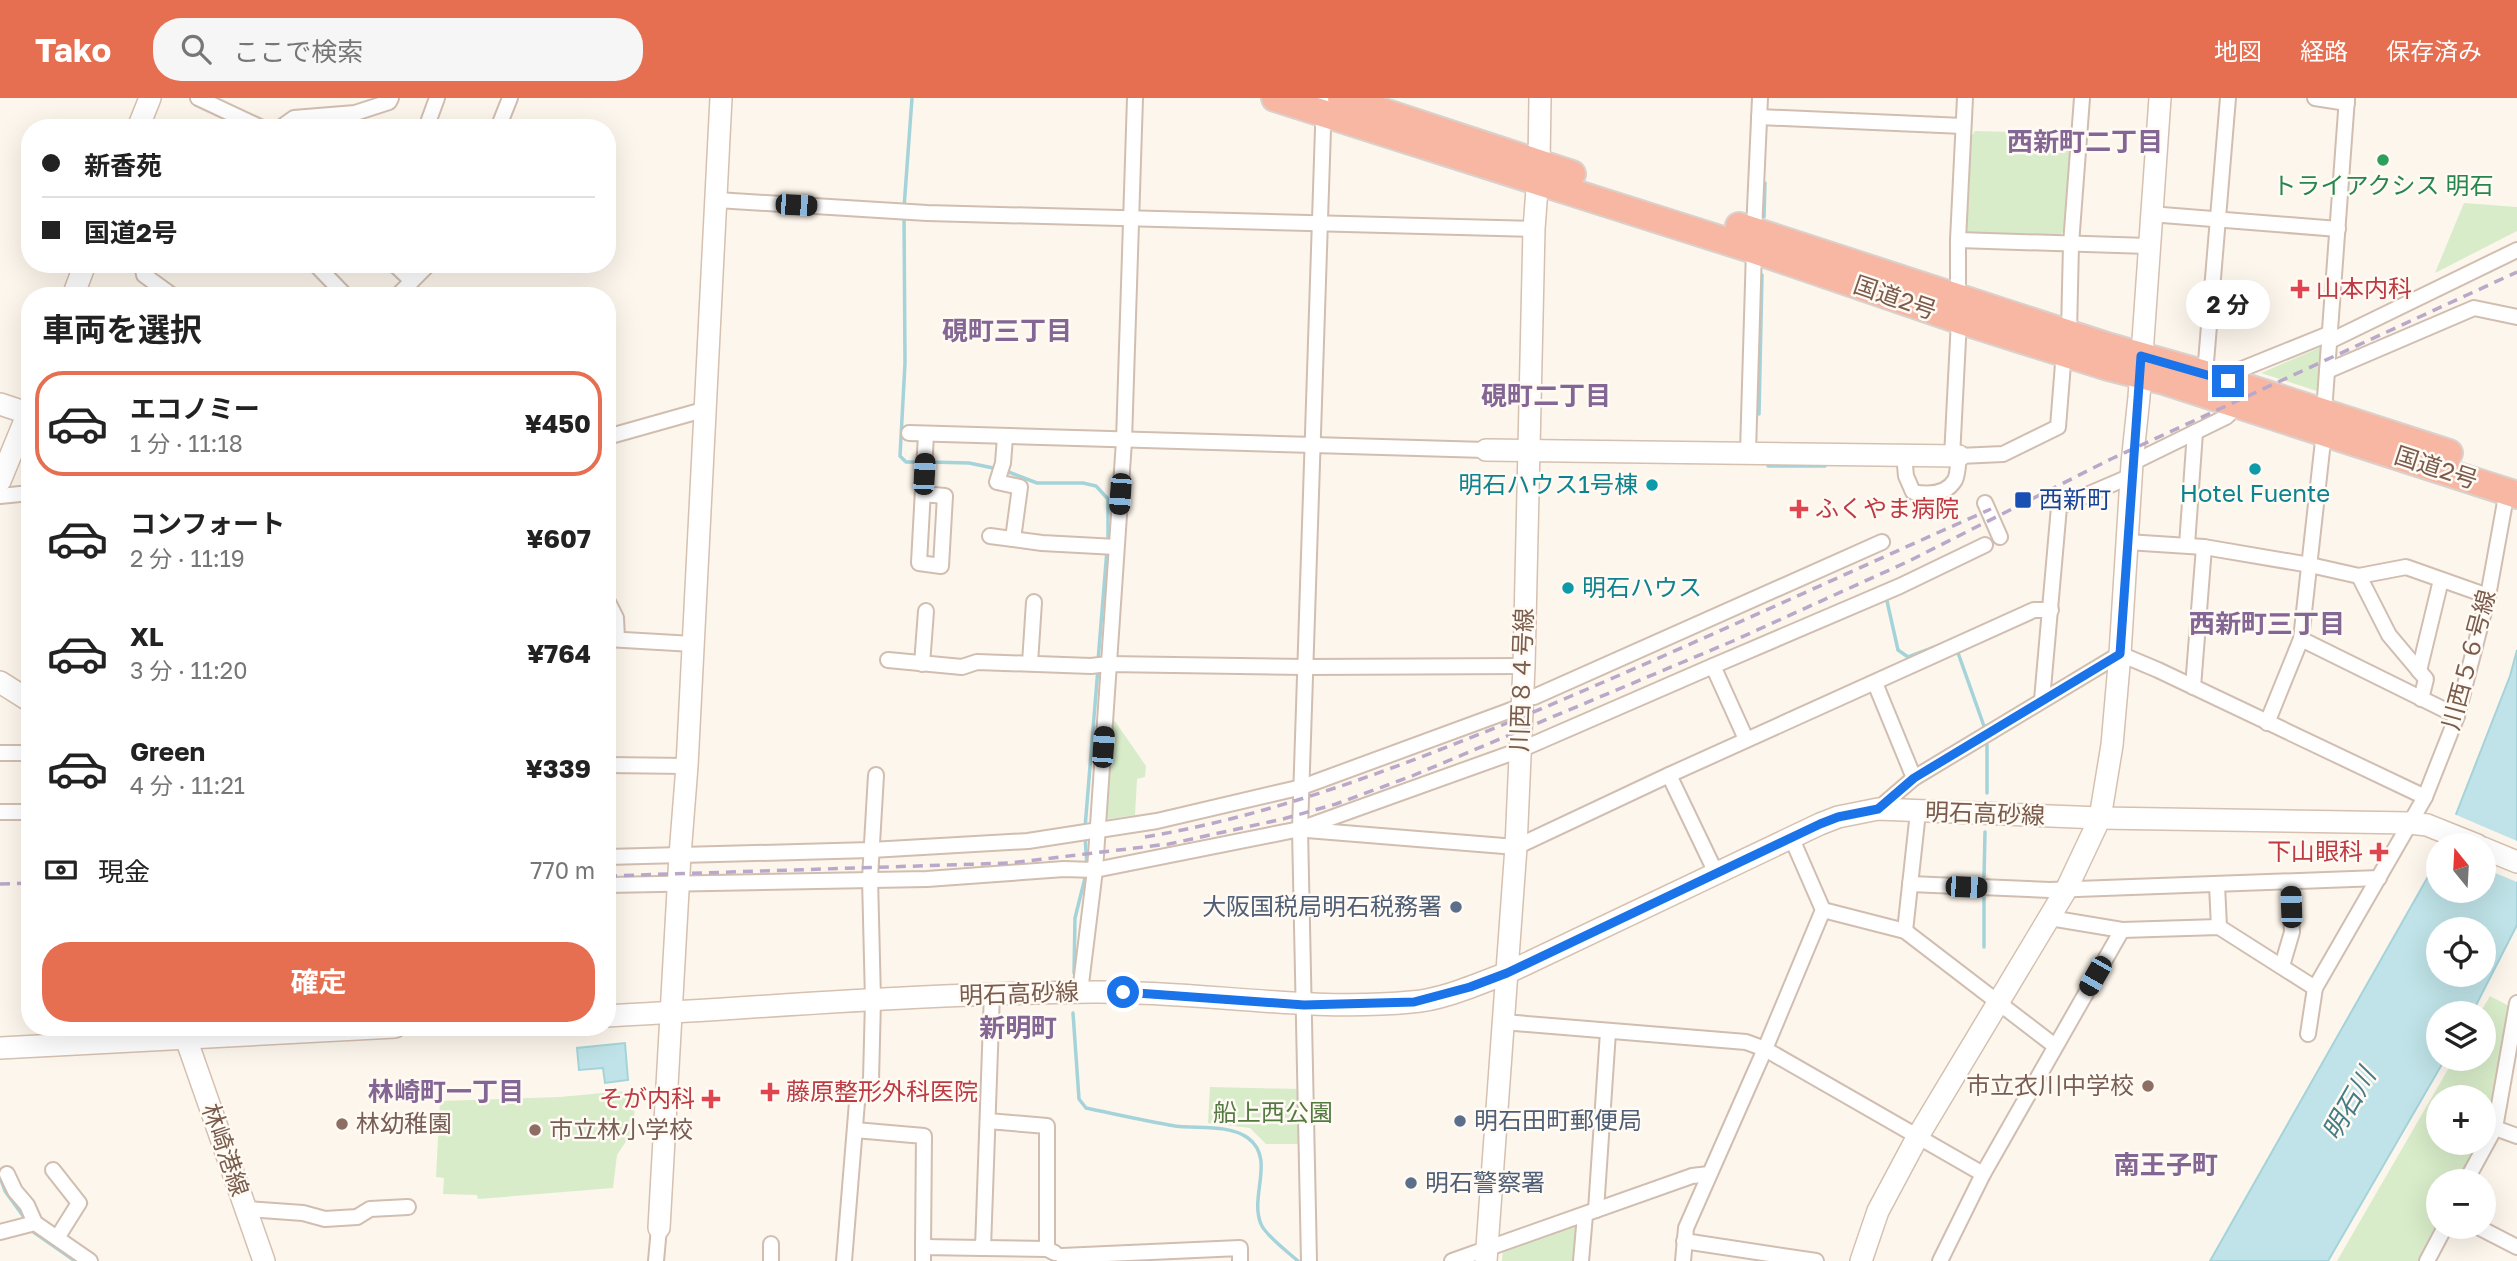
<!DOCTYPE html>
<html lang="ja">
<meta charset="utf-8">
<style>
:root{--surface:#fff;--page:#f6f6f6;--text:#222;--muted:#767676;--line:#e0e0e0;--accent:#e76f51}
body{margin:0;font-family:"Golos Text","Noto Sans JP",sans-serif;background:var(--page);color:var(--text);height:100vh;display:flex;flex-direction:column;font-size:26px;white-space:nowrap}
*{box-sizing:border-box;margin:0}
p{font-size:23px;color:var(--muted)}
.icon{flex:none;width:38px;height:38px;fill:none;stroke:currentColor;stroke-width:2;stroke-linecap:round;stroke-linejoin:round}
.map{position:relative;flex:1;overflow:hidden}
.details{position:absolute;left:21px;top:189px;width:595px;height:749px;display:flex;flex-direction:column;background:var(--surface);border-radius:28px;box-shadow:0 7px 28px #0002}
.details>*{flex:none}
.banner{position:absolute;left:21px;top:21px;width:595px;height:154px;border-radius:28px;box-shadow:0 7px 28px #0002;display:grid;align-content:center;height:154px;padding:0 21px;background:var(--surface)}
.needle{width:46px;rotate:342deg}
.tools{position:absolute;left:2426px;top:735px;display:grid;gap:14px}
.tools a{display:grid;place-items:center;width:70px;height:70px;border-radius:50%;background:var(--surface);box-shadow:0 7px 28px #0002;font-size:35px}
.end{position:absolute;width:32px;height:32px;margin:-16px;border:9px solid #1a73e8;background:#fff;box-shadow:0 0 0 4px #fff}
.from{border-radius:50%}
.bubble{position:absolute;height:49px;border-radius:24px;background:var(--surface);box-shadow:0 7px 28px #0002;font-size:23px;font-weight:700;line-height:49px;text-align:center}
.car{position:absolute;width:21px;height:42px;margin:-21px -10px;border-radius:9px;box-shadow:0 0 5px 2px #0007;background:linear-gradient(#222 24%,#8ab4d8 0 40%,#222 0 76%,#8ab4d8 0 86%,#222 0)}
.banner b{display:flex;align-items:center;gap:24px;height:66px;font-size:26px}
.banner b+b{border-top:2px solid var(--line)}
.banner i{width:18px;height:18px;background:var(--text)}
ul{padding:0;list-style:none}
li{display:flex;align-items:center;gap:21px;height:105px;margin:0 14px 10px;padding:0 7px;border:4px solid transparent;border-radius:28px}
li div{flex:1}
li b{display:block;font-size:26px}
li em{font-style:normal;font-weight:700}
li.active{border-color:var(--accent)}
li>.icon{width:63px;height:63px;stroke-width:1.5}
h2{padding:0 21px;font-size:32px;line-height:84px}
.pay{display:flex;align-items:center;gap:18px;height:77px;padding:0 21px;font-size:26px}
.pay p{margin-inline-start:auto}
.cta{display:flex;gap:14px;margin-top:auto;padding:14px 21px}
.cta a{flex:1;height:80px;border-radius:28px;background:var(--accent);color:#fff;font-size:28px;font-weight:700;line-height:80px;text-align:center}
header{display:flex;align-items:center;gap:42px;box-sizing:border-box;height:98px;padding:0 35px;background:var(--accent);color:#fff}
header strong{font-size:33px}
nav{display:flex;gap:38px;margin-inline-start:auto;font-size:24px}
.search{width:490px;height:63px;background:var(--page);display:flex;align-items:center;gap:18px;box-sizing:border-box;padding:0 24px;border-radius:28px;color:var(--muted);font-size:26px}
.map>svg:first-child{display:block}
</style>
<header>
<strong>Tako</strong>
<div class="search"><svg class="icon" aria-label="search" viewBox="0 0 24 24"><circle cx="10" cy="10" r="6"/><path d="M15 15l6 6"/></svg>ここで検索</div>
<nav><a>地図</a><a>経路</a><a>保存済み</a></nav>
</header>
<div class="map">
<svg width="2517" height="1163" viewBox="0 0 2517 1163">
<rect width="100%" height="100%" fill="#fdf6ec"/>
<!-- green -->
<g fill="#d8ecc9">
<path d="M 1975,33 L 2073,36 L 2065,132 L 2059,138 L 1967,136 L 1971,39 Z"/>
<path d="M 2464,105 L 2517,109 L 2517,133 L 2435,175 Z"/>
<path d="M 2321,249 L 2317,293 L 2261,275 Z"/>
<path d="M 1112,619 L 1146,668 L 1145,679 L 1137,681 L 1135,717 L 1108,721 L 1104,714 Z"/>
<path d="M 2490,898 L 2509,908 L 2490,1029 L 2483,1041 L 2483,999 L 2438,999 L 2438,1045 L 2481,1045 L 2460,1083 L 2438,1083 L 2438,1129 L 2422,1163 L 2337,1163 L 2454,961 L 2483,961 L 2483,915 L 2480,915 Z"/>
<path d="M 1210,989 L 1298,991 L 1299,1046 L 1266,1046 L 1250,1030 L 1208,1025 Z"/>
<path d="M 635,992 L 634,1031 L 617,1057 L 613,1090 L 478,1101 L 477,1097 L 443,1096 L 444,1080 L 436,1079 L 440,1003 L 560,999 Z"/>
<path d="M 1574,1125 L 1579,1133 L 1577,1163 L 1502,1163 L 1503,1150 Z"/>
</g>
<!-- water -->
<g fill="#bfe3e8" stroke="#a5d3da" stroke-width="2" fill-rule="evenodd">
<path d="M 2517,552 L 2517,827 L 2472,915 L 2438,915 L 2438,961 L 2445,961 L 2328,1163 L 2210,1163 L 2438,761 L 2438,793 L 2483,793 L 2483,747 L 2444,747 L 2510,578 ZM 2438,831 L 2483,831 L 2483,877 L 2438,877 Z"/>
<path d="M 625,945 L 628,982 L 605,985 L 603,970 L 579,972 L 577,950 Z"/>
</g>
<!-- pier -->
<path fill="#fdf6ec" d="M 2454,716 L 2517,743 L 2517,784 L 2483,770 L 2483,747 L 2441,747 Z"/>
<g fill="none" stroke-linecap="round" stroke-linejoin="round">
<!-- stream -->
<g stroke="#a5d3da" stroke-width="3.5">
<path d="M 904,110 L 912,0"/>
<path d="M 904,117 L 905,265 L 900,358 L 906,364 L 922,364"/>
<path d="M 1764,119 L 1765,85"/>
<path d="M 1759,316 L 1762,177"/>
<path d="M 930,364 L 969,365 L 998,371"/>
<path d="M 1768,368 L 1825,368"/>
<path d="M 1006,373 L 1037,385 L 1083,385 L 1096,388 L 1108,401 L 1108,444"/>
<path d="M 1887,503 L 1898,552 L 1908,559 L 1943,546"/>
<path d="M 1957,552 L 1985,631"/>
<path d="M 1098,563 L 1107,452"/>
<path d="M 1987,647 L 1987,695"/>
<path d="M 1085,730 L 1098,570"/>
<path d="M 1085,738 L 1087,769"/>
<path d="M 1984,779 L 1985,734"/>
<path d="M 1984,849 L 1984,800"/>
<path d="M 1074,875 L 1075,820 L 1086,776"/>
<path d="M 1073,915 L 1079,1001 L 1086,1010 C 1115,1016 1145,1023 1175,1028 C 1197,1031 1229,1026 1248,1040 C 1276,1061 1249,1098 1261,1126 C 1265,1137 1289,1155 1298,1163"/>
<path d="M 0,1079 L 5,1093 L 26,1122"/>
<path d="M 30,1129 L 32,1133 L 75,1163"/>
</g>
<defs>
<g id="street">
<path d="M 198,0 L 262,30"/>
<path d="M 2315,0 L 2347,5"/>
<path d="M 1759,19 L 1963,28"/>
<path d="M 280,30 L 294,20 L 355,15 L 389,4 L 391,0"/>
<path d="M 426,30 L 437,0"/>
<path d="M 498,30 L 510,0"/>
<path d="M 717,102 L 927,115 L 1534,131"/>
<path d="M 2150,116 L 2338,131"/>
<path d="M 1754,133 L 1760,0"/>
<path d="M 1958,142 L 2148,148"/>
<path d="M 142,166 L 144,177 L 173,198"/>
<path d="M 315,166 L 346,198"/>
<path d="M 394,166 L 412,183"/>
<path d="M 397,198 L 429,166"/>
<path d="M 1958,199 L 1958,142 L 1965,0"/>
<path d="M 2069,235 L 2071,146 L 2082,0"/>
<path d="M 2330,243 L 2517,152"/>
<path d="M 2327,273 L 2474,210 L 2517,219"/>
<path d="M 2205,276 L 2228,0"/>
<path d="M 2228,283 L 2232,275 L 2331,235"/>
<path d="M 2324,314 L 2347,0"/>
<path d="M 909,335 L 1486,352"/>
<path d="M 607,339 L 703,312"/>
<path d="M 1005,339 L 1003,365 L 997,384 L 1020,389 L 1013,441"/>
<path d="M 1748,354 L 1754,152"/>
<path d="M 1904,357 L 1906,378 L 1913,394 C 1928,397 1946,397 1955,382 C 1958,376 1958,365 1959,358 L 2003,356 L 2058,329 L 2064,253"/>
<path d="M 1952,359 L 1959,222"/>
<path d="M 2132,365 L 2226,319 L 2239,307"/>
<path d="M 923,396 L 945,398 L 941,468 L 919,465 L 926,336"/>
<path d="M 0,398 L 30,395"/>
<path d="M 1985,405 L 2000,439"/>
<path d="M 990,438 L 1042,445 L 1116,449"/>
<path d="M 2127,444 L 2204,449 L 2310,467 L 2359,478 L 2406,469 L 2488,498"/>
<path d="M 2187,447 L 2195,334"/>
<path d="M 2359,478 L 2389,537 L 2426,581 L 2421,601"/>
<path d="M 607,502 L 616,520 L 617,541"/>
<path d="M 607,541 L 693,546"/>
<path d="M 2301,541 L 2457,618"/>
<path d="M 888,562 L 962,569 L 977,564 L 1091,568 L 1108,566 L 1306,569 L 1524,568"/>
<path d="M 1030,565 L 1034,504"/>
<path d="M 922,566 L 926,513"/>
<path d="M 1713,568 L 1900,488 L 1985,447"/>
<path d="M 2419,573 L 2441,482"/>
<path d="M 1875,585 L 1914,680"/>
<path d="M 2193,589 L 2204,449"/>
<path d="M 1522,599 L 1534,599 L 1882,444"/>
<path d="M 2042,602 L 2059,409 L 2131,378"/>
<path d="M 2267,625 L 2301,541 L 2324,334"/>
<path d="M 0,655 L 30,655"/>
<path d="M 607,667 L 687,668"/>
<path d="M 1669,677 L 1716,775"/>
<path d="M 1878,711 L 1914,680 L 2120,556 L 2158,572 L 2425,699"/>
<path d="M 0,714 L 30,714"/>
<path d="M 1307,732 L 1516,749 L 1669,677 L 2034,512 L 2051,512"/>
<path d="M 607,759 L 871,752 L 1028,743 L 1157,723 L 1302,689 L 1522,608"/>
<path d="M 1910,786 L 2050,792 L 2379,780"/>
<path d="M 607,787 L 927,781 L 1064,771 L 1095,772 L 1124,343 L 1135,0"/>
<path d="M 2217,787 L 2219,829"/>
<path d="M 1823,812 L 1905,833 L 2055,948"/>
<path d="M 2050,820 L 2122,832 L 2219,829 L 2315,890"/>
<path d="M 1905,833 L 1918,714"/>
<path d="M 2282,868 L 2292,834 L 2289,784"/>
<path d="M 1080,894 L 1095,772 L 1300,731 L 1520,652 L 1713,568 L 1746,641"/>
<path d="M 1503,924 L 1746,944 L 1765,951 L 1983,1076"/>
<path d="M 2308,936 L 2315,890 L 2425,699 L 2457,618 L 2488,498 L 2507,393"/>
<path d="M 988,1023 L 1047,1028 L 1047,1151"/>
<path d="M 2495,1030 L 2517,1038"/>
<path d="M 855,1032 L 924,1038 L 923,1149"/>
<path d="M 53,1072 L 79,1105 L 57,1140"/>
<path d="M 7,1076 L 15,1093 L 27,1107 L 35,1125 L 90,1163"/>
<path d="M 2466,1083 L 2495,1030 L 2517,905"/>
<path d="M 246,1111 L 303,1115 L 325,1121 L 357,1119 L 370,1111 L 408,1109"/>
<path d="M 1596,1112 L 1608,934"/>
<path d="M 2478,1129 L 2517,1149"/>
<path d="M 0,1134 L 35,1125"/>
<path d="M 1684,1143 L 1816,1163"/>
<path d="M 983,1150 L 1047,1151 L 1055,1155"/>
<path d="M 1062,1158 L 1240,1150 L 1240,1163"/>
<path d="M 656,1163 L 659,1130"/>
<path d="M 771,1163 L 771,1146"/>
<path d="M 844,1163 L 857,1004 L 871,982 L 873,902 L 870,780 L 876,677"/>
<path d="M 923,1163 L 923,1149 L 983,1150 L 992,895"/>
<path d="M 1309,1163 L 1300,731 L 1324,0"/>
<path d="M 1452,1163 L 1692,1078 L 1709,1076"/>
<path d="M 1581,1163 L 1585,1117"/>
<path d="M 1683,1163 L 1686,1130 L 1765,951 L 1823,812 L 1792,741"/>
<path d="M 1940,1163 L 1983,1076 L 2122,832"/>
<path d="M 2427,1163 L 2445,1129"/>
</g>
<g id="secondary">
<path d="M 138,30 L 150,0"/>
<path d="M 73,198 L 85,166"/>
<path d="M 0,306 L 27,315"/>
<path d="M 1486,352 L 1959,358"/>
<path d="M 0,383 L 30,310"/>
<path d="M 0,584 L 30,603"/>
<path d="M 2483,750 L 2517,764"/>
<path d="M 607,918 C 769,909 932,895 1094,894 C 1200,893 1305,914 1411,904 C 1442,902 1478,886 1507,875 L 1820,726 L 1838,719 L 1878,711 L 2100,720 L 2410,725 L 2427,727 L 2477,747"/>
<path d="M 182,929 L 264,1163"/>
<path d="M 0,950 L 395,929"/>
<path d="M 659,1130 L 680,757 L 687,668 L 721,0"/>
<path d="M 1486,1163 L 1516,749 L 1524,568 L 1534,131 L 1539,64 L 1540,0"/>
<path d="M 1861,1163 L 1878,1113 L 1918,1038 L 2067,790 L 2100,720 L 2112,647 L 2120,556 L 2132,365 L 2139,299 L 2160,0"/>
</g>
<g id="highway">
<path d="M 1275,0 L 1754,152 L 1959,222 L 2108,269 L 2164,283 L 2517,397"/>
<path d="M 1341,0 L 1572,76"/>
<path d="M 1739,128 L 2110,249 L 2205,276 L 2449,355"/>
</g>
</defs>
<!-- street casing -->
<use href="#street" stroke="#d1beb0" stroke-width="18"/>
<!-- secondary casing -->
<use href="#secondary" stroke="#d6c0b0" stroke-width="24"/>
<!-- highway casing -->
<use href="#highway" stroke="#dad1cd" stroke-width="30"/>
<!-- street -->
<use href="#street" stroke="#fff" stroke-width="14"/>
<!-- secondary -->
<use href="#secondary" stroke="#fff" stroke-width="21"/>
<!-- highway -->
<use href="#highway" stroke="#f7b7a3" stroke-width="26"/>
<!-- rail -->
<g stroke="#b9a8c9" stroke-width="3.5" stroke-dasharray="10 7" stroke-linecap="butt">
<path d="M 1145,739 C 1274,717 1391,672 1512,623 C 1673,556 1831,482 1991,411"/>
<path d="M 607,778 L 1010,765 L 1169,746 L 1283,721 L 1336,706 L 1412,678 L 1733,543 L 1907,464 L 2111,361 L 2517,174"/>
<path d="M 0,786 L 30,785"/>
</g>
</g>
<g fill="none" stroke-linecap="round" stroke-linejoin="round">
<!-- route -->
<path stroke="#1a73e8" stroke-width="9" d="M 1123,894 L 1304,907 L 1414,904 L 1470,889 L 1507,875 L 1820,726 L 1838,719 L 1878,711 L 1914,680 L 2120,556 L 2141,258 L 2228,283"/>
</g>
<!-- markers -->
<circle fill="#2e9e5b" stroke="#fffaf3" stroke-width="2.5" cx="2383" cy="62" r="7"/>
<g fill="#e0444e" stroke="#fffaf3" stroke-width="2.5">
<path d="M2296.5 180.5h7v7h7v7h-7v7h-7v-7h-7v-7h7z"/>
<path d="M1795.5 400.5h7v7h7v7h-7v7h-7v-7h-7v-7h7z"/>
<path d="M2375.5 743.5h7v7h7v7h-7v7h-7v-7h-7v-7h7z"/>
<path d="M766.5 983.5h7v7h7v7h-7v7h-7v-7h-7v-7h7z"/>
<path d="M707.5 990.5h7v7h7v7h-7v7h-7v-7h-7v-7h7z"/>
</g>
<g fill="#0f9aa8" stroke="#fffaf3" stroke-width="2.5">
<circle cx="2255" cy="371" r="7"/>
<circle cx="1652" cy="387" r="7"/>
<circle cx="1568" cy="490" r="7"/>
</g>
<rect fill="#1a4fb4" stroke="#fffaf3" stroke-width="2.5" x="2014" y="393" width="18" height="18" rx="3.5"/>
<g fill="#5c6f8a" stroke="#fffaf3" stroke-width="2.5">
<circle cx="1456" cy="809" r="7"/>
<circle cx="1460" cy="1023" r="7"/>
<circle cx="1411" cy="1085" r="7"/>
</g>
<g fill="#8d6e63" stroke="#fffaf3" stroke-width="2.5">
<circle cx="2148" cy="988" r="7"/>
<circle cx="342" cy="1026" r="7"/>
<circle cx="535" cy="1032" r="7"/>
</g>
<g text-anchor="middle" stroke-width="5" stroke-linejoin="round" paint-order="stroke">
<!-- leisure labels -->
<g font-size="24" fill="#27864d" stroke="#fffaf3">
<text x="2383" y="96">トライアクシス 明石</text>
</g>
<!-- health labels -->
<g font-size="24" fill="#be3a42" stroke="#fffaf3" text-anchor="start">
<text x="2316" y="199">山本内科</text>
<text x="1815" y="419">ふくやま病院</text>
<text x="2363" y="762" text-anchor="end">下山眼科</text>
<text x="786" y="1002">藤原整形外科医院</text>
<text x="695" y="1009" text-anchor="end">そが内科</text>
</g>
<!-- street labels -->
<g font-size="24" fill="#7a5c4d" stroke="#fffaf3">
<text transform="translate(1895 200) rotate(19)" y="8">国道2号</text>
<text transform="translate(2436 370) rotate(18)" y="8">国道2号</text>
<text transform="translate(2469 562) rotate(-75)" y="8">川西５６号線</text>
<text transform="translate(1522 582) rotate(-88)" y="8">川西８４号線</text>
<text transform="translate(1985 716) rotate(2)" y="8">明石高砂線</text>
<text transform="translate(1019 896) rotate(-2)" y="8">明石高砂線</text>
<text transform="translate(225 1052) rotate(71)" y="8">林崎港線</text>
</g>
<!-- culture labels -->
<g font-size="24" fill="#0d838f" stroke="#fffaf3" text-anchor="end">
<text x="1638" y="395">明石ハウス1号棟</text>
<text x="2255" y="404" text-anchor="middle">Hotel Fuente</text>
<text x="1582" y="498" text-anchor="start">明石ハウス</text>
</g>
<!-- transit labels -->
<g font-size="24" fill="#164399" stroke="#fffaf3" text-anchor="start">
<text x="2039" y="410">西新町</text>
</g>
<!-- service labels -->
<g font-size="24" fill="#4e5e75" stroke="#fffaf3" text-anchor="start">
<text x="1442" y="817" text-anchor="end">大阪国税局明石税務署</text>
<text x="1474" y="1031">明石田町郵便局</text>
<text x="1425" y="1093">明石警察署</text>
</g>
<!-- education labels -->
<g font-size="24" fill="#785e54" stroke="#fffaf3" text-anchor="start">
<text x="2134" y="996" text-anchor="end">市立衣川中学校</text>
<text x="356" y="1034">林幼稚園</text>
<text x="549" y="1040">市立林小学校</text>
</g>
<!-- park labels -->
<g font-size="24" fill="#537a41" stroke="#fffaf3">
<text x="1273" y="1023">船上西公園</text>
</g>
<!-- neighbourhood labels -->
<g font-size="26" font-weight="bold" fill="#846695" stroke="#fffaf3">
<text x="2085" y="53">西新町二丁目</text>
<text x="1007" y="242">硯町三丁目</text>
<text x="1546" y="307">硯町二丁目</text>
<text x="2267" y="535">西新町三丁目</text>
<text x="1018" y="939">新明町</text>
<text x="446" y="1003">林崎町一丁目</text>
<text x="2166" y="1076">南王子町</text>
</g>
<!-- water labels -->
<g font-size="26" font-style="italic" fill="#437c86" stroke="#fffaf3">
<text transform="translate(2349 1006) rotate(-60)" y="9">明石川</text>
</g>
</g>
</svg>
<div class="tools">
<a><svg class="needle" viewBox="-14 -14 28 28"><path d="M0-13l5 13h-10z" fill="#e53935"/><path d="M0 13l5-13h-10z" fill="#767676"/></svg></a>
<a><svg class="icon" aria-label="locate" viewBox="0 0 24 24"><circle cx="12" cy="12" r="6"/><path d="M12 2v4M12 18v4M2 12h4M18 12h4"/></svg></a>
<a><svg class="icon" aria-label="layers" viewBox="0 0 24 24"><path d="M12 4l9 5-9 5-9-5zM3 14l9 5 9-5"/></svg></a>
<a>+</a>
<a>−</a>
</div>
<i class="end from" style="left:1123px;top:894px"></i>
<i class="end" style="left:2228px;top:283px"></i>
<div class="bubble" style="left:2186px;top:182px;width:84px">2 分</div>
<i class="car" style="left:796px;top:107px;rotate:93deg"></i>
<i class="car" style="left:924px;top:376px;rotate:3deg"></i>
<i class="car" style="left:1120px;top:396px;rotate:184deg"></i>
<i class="car" style="left:1103px;top:649px;rotate:4deg"></i>
<i class="car" style="left:1966px;top:789px;rotate:92deg"></i>
<i class="car" style="left:2291px;top:809px;rotate:358deg"></i>
<i class="car" style="left:2095px;top:878px;rotate:210deg"></i>
<div class="banner">
<b><i class="from"></i>新香苑</b>
<b><i></i>国道2号</b>
</div>
<section class="details">
<h2>車両を選択</h2>
<ul>
<li class="active"><svg class="icon" aria-label="car" viewBox="0 0 24 24"><path d="M5 17H2v-5l4-1 3-4h7l3 4 3 1v5h-3M9 17h6M6 11h13"/><circle cx="7" cy="17" r="2"/><circle cx="17" cy="17" r="2"/></svg><div><b>エコノミー</b><p>1 分 · 11:18</p></div><em>¥450</em></li>
<li><svg class="icon" aria-label="car" viewBox="0 0 24 24"><path d="M5 17H2v-5l4-1 3-4h7l3 4 3 1v5h-3M9 17h6M6 11h13"/><circle cx="7" cy="17" r="2"/><circle cx="17" cy="17" r="2"/></svg><div><b>コンフォート</b><p>2 分 · 11:19</p></div><em>¥607</em></li>
<li><svg class="icon" aria-label="car" viewBox="0 0 24 24"><path d="M5 17H2v-5l4-1 3-4h7l3 4 3 1v5h-3M9 17h6M6 11h13"/><circle cx="7" cy="17" r="2"/><circle cx="17" cy="17" r="2"/></svg><div><b>XL</b><p>3 分 · 11:20</p></div><em>¥764</em></li>
<li><svg class="icon" aria-label="car" viewBox="0 0 24 24"><path d="M5 17H2v-5l4-1 3-4h7l3 4 3 1v5h-3M9 17h6M6 11h13"/><circle cx="7" cy="17" r="2"/><circle cx="17" cy="17" r="2"/></svg><div><b>Green</b><p>4 分 · 11:21</p></div><em>¥339</em></li>
</ul>
<div class="pay"><svg class="icon" aria-label="cash" viewBox="0 0 24 24"><path d="M3 7h18v10H3z"/><circle cx="12" cy="12" r="2"/></svg>現金<p>770 m</p></div>
<div class="cta"><a>確定</a></div>
</section>
</div>
